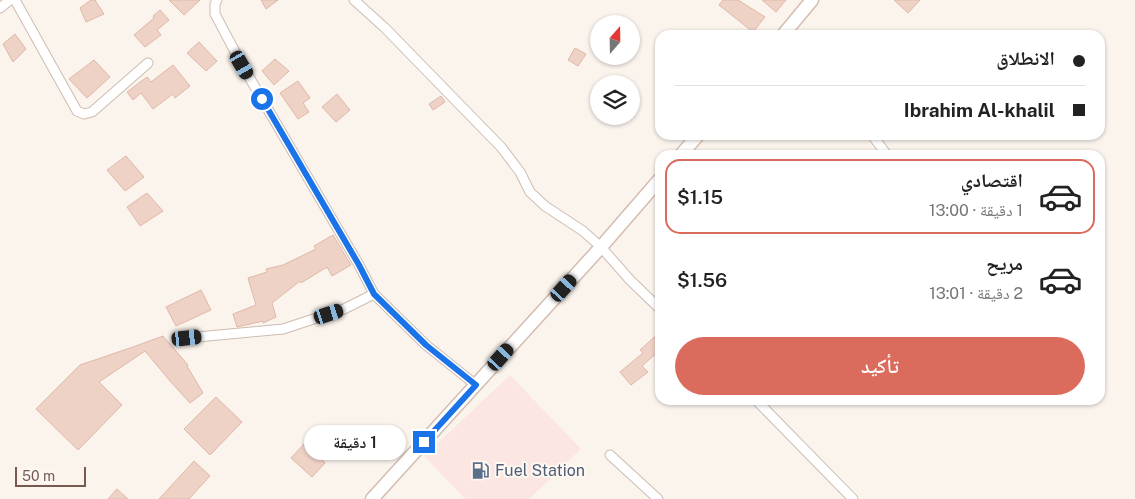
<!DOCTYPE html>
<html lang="ar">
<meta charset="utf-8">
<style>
:root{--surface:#fff;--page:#f6f6f6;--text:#222;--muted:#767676;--line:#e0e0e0;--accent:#db6b5c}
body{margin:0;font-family:"Public Sans","Noto Naskh Arabic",sans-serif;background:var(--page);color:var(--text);direction:rtl;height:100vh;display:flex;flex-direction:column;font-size:19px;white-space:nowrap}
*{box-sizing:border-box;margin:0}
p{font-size:16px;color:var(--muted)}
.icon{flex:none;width:28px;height:28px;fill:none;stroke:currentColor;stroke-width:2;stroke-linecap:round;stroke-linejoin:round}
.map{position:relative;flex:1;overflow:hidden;direction:ltr}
.details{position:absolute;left:655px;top:150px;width:450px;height:255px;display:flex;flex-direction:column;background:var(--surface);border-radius:15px;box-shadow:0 1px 4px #0004;direction:rtl}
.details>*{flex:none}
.guide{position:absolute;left:655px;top:30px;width:450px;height:110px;border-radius:15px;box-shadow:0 1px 4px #0004;direction:rtl;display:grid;align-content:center;height:110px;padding:0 20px;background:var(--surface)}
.needle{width:32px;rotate:20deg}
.controls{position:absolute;left:590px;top:15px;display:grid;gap:10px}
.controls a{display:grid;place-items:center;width:50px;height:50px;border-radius:50%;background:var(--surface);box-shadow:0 1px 4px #0004;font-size:25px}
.scale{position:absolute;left:15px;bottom:12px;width:71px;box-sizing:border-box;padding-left:5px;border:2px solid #765a50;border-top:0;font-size:14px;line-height:18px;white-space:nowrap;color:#765a50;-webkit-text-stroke:4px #fef8f3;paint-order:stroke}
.end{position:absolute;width:22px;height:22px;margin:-11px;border:6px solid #1a73e8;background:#fff;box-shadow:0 0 0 2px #fff}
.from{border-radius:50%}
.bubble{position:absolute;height:35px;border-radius:18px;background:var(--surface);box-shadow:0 1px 4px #0004;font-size:16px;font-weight:600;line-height:35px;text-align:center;direction:rtl}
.car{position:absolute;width:15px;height:30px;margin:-15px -8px;border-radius:6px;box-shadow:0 0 4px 1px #0007;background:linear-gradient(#222 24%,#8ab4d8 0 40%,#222 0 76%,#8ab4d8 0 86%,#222 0)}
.guide b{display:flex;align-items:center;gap:18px;height:48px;font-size:19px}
.guide b+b{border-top:1px solid var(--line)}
.guide i{width:12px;height:12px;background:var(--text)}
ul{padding:9px 0 0;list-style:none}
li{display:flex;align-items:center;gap:15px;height:75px;margin:0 10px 8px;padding:0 10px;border:2px solid transparent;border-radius:15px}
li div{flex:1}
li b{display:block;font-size:19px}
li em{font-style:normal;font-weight:600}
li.selected{border-color:var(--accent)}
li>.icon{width:45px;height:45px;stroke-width:1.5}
.button{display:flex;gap:10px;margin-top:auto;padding:10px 20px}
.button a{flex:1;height:58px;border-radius:30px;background:var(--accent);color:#fff;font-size:20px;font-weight:600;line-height:58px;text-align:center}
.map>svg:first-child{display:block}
</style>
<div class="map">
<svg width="1135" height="499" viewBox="0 0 1135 499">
<rect width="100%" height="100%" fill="#fbf4ed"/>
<!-- commercial -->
<path fill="#fbe6e1" d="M 510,375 L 581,449 L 529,499 L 465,499 L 424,456 Z"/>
<!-- building -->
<g fill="#efd2c6" stroke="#e0b7a8">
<path d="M 91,0 L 95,0 L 104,14 L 86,22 L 80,8 Z"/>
<path d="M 169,0 L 200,0 L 184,15 Z"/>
<path d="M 261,0 L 278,0 L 266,9 Z"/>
<path d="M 723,0 L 738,0 L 765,17 L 753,32 L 719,5 Z"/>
<path d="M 762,0 L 786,0 L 776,12 Z"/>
<path d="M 894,0 L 920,0 L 908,13 Z"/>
<path d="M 160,10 L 169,20 L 157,30 L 161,35 L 145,47 L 134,35 L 154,18 L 153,16 Z"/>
<path d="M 15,34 L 26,49 L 13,62 L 3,44 Z"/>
<path d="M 199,42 L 217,61 L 206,71 L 187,53 Z"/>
<path d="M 575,48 L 586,54 L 578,66 L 568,60 Z"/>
<path d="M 275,59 L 289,71 L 274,85 L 262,71 Z"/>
<path d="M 94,60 L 110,77 L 87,98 L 69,79 Z"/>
<path d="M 173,65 L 190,86 L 175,98 L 173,94 L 153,109 L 141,93 L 133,100 L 127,92 L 147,77 L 151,82 Z"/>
<path d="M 298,81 L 310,98 L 303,103 L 309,112 L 298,119 L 280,93 Z"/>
<path d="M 337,94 L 350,110 L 336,122 L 322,107 Z"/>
<path d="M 441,96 L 445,102 L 433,110 L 429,104 Z"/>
<path d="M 126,156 L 144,177 L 125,191 L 107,170 Z"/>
<path d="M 147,193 L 163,211 L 140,226 L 127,207 Z"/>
<path d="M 333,235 L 351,265 L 332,276 L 327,267 L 301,283 L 300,281 L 272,303 L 276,317 L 263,323 L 263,321 L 237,327 L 233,314 L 256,305 L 248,278 L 267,272 L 266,269 L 283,265 L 316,249 L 314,246 Z"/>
<path d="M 201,290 L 211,310 L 176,326 L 166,307 Z"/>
<path d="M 660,332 L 660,350 L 642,366 L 648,372 L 631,385 L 620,372 L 643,353 L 640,350 Z"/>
<path d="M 163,336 L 188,365 L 187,366 L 203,393 L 190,403 L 170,381 L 145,351 L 99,382 L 122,405 L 78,450 L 36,409 L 80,365 L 133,347 Z"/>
<path d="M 216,397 L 242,422 L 210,455 L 184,429 Z"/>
<path d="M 304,444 L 325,463 L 312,477 L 291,458 Z"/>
<path d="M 194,461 L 210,476 L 189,499 L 159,499 Z"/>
<path d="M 117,489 L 128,499 L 108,499 Z"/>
</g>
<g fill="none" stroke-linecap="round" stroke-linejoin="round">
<defs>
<g id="street">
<path d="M 15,0 L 77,111 L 84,114 L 92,112 L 148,63"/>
<path d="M 217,0 L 215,4 L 215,14 L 242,65 L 359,265 L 374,294 L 426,345 L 476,385"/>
<path d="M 354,0 L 385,28 L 501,147 L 520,172 L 530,192 L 545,206 L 583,231 L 601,247 L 630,280 L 660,309"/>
<path d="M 0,8 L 10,0"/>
<path d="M 872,135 L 887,155"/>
<path d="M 187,338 L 283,329 L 344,309 L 374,294"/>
<path d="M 756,400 L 853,499"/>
<path d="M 610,455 L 658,499"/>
</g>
<g id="secondary">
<path d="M 783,35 L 812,0"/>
<path d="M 681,155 L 698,135"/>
<path d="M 372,499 L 601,247 L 660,179"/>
</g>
</defs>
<!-- street casing -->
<use href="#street" stroke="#cdbcb2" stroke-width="11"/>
<!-- secondary casing -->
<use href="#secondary" stroke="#d3bdb2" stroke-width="15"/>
<!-- street -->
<use href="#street" stroke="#fff" stroke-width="9"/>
<!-- secondary -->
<use href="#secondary" stroke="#fff" stroke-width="12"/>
</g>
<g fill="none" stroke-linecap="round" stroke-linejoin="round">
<!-- route -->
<path stroke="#1a73e8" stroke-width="6" d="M 262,99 L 359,265 L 374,294 L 426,345 L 476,385 L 424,442"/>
</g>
<!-- icons -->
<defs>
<symbol id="fuel-bare" viewBox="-9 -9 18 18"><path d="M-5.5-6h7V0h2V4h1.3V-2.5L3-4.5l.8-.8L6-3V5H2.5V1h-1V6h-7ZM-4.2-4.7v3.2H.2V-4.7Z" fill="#5c6f8a" stroke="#fef8f3" stroke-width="2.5" paint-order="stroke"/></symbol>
</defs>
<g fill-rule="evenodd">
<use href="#fuel-bare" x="468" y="458" width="25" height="25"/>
</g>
<g text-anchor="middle" stroke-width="4" stroke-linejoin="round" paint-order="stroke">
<!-- service labels -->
<g font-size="16" fill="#4e5e75" stroke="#fef8f3" text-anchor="start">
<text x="495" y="476">Fuel Station</text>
</g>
</g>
</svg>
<div class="controls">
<a><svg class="needle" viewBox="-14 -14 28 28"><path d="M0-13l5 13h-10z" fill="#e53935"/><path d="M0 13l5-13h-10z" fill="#767676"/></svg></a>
<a><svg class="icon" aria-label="layers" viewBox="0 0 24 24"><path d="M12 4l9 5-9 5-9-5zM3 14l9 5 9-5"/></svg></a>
</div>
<div class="scale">50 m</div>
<i class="end from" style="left:262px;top:99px"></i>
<i class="end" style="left:424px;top:442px"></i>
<div class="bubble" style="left:304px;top:425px;width:102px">1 دقيقة</div>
<i class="car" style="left:242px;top:65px;rotate:150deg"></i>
<i class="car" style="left:564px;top:288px;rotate:42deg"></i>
<i class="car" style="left:329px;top:314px;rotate:72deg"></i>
<i class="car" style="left:187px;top:338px;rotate:84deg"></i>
<i class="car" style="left:501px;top:357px;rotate:42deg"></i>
<div class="guide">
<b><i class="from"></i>الانطلاق</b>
<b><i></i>Ibrahim Al-khalil</b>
</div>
<section class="details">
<ul>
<li class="selected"><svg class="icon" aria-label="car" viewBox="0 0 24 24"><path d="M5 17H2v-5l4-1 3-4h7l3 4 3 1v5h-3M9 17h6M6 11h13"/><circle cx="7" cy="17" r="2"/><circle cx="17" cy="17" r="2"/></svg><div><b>اقتصادي</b><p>1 دقيقة · 13:00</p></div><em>$1.15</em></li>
<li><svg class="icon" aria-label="car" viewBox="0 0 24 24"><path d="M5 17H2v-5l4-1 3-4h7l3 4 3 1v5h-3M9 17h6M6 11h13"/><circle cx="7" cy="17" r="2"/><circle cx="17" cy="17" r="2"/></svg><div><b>مريح</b><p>2 دقيقة · 13:01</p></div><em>$1.56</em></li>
</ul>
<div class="button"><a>تأكيد</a></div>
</section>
</div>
